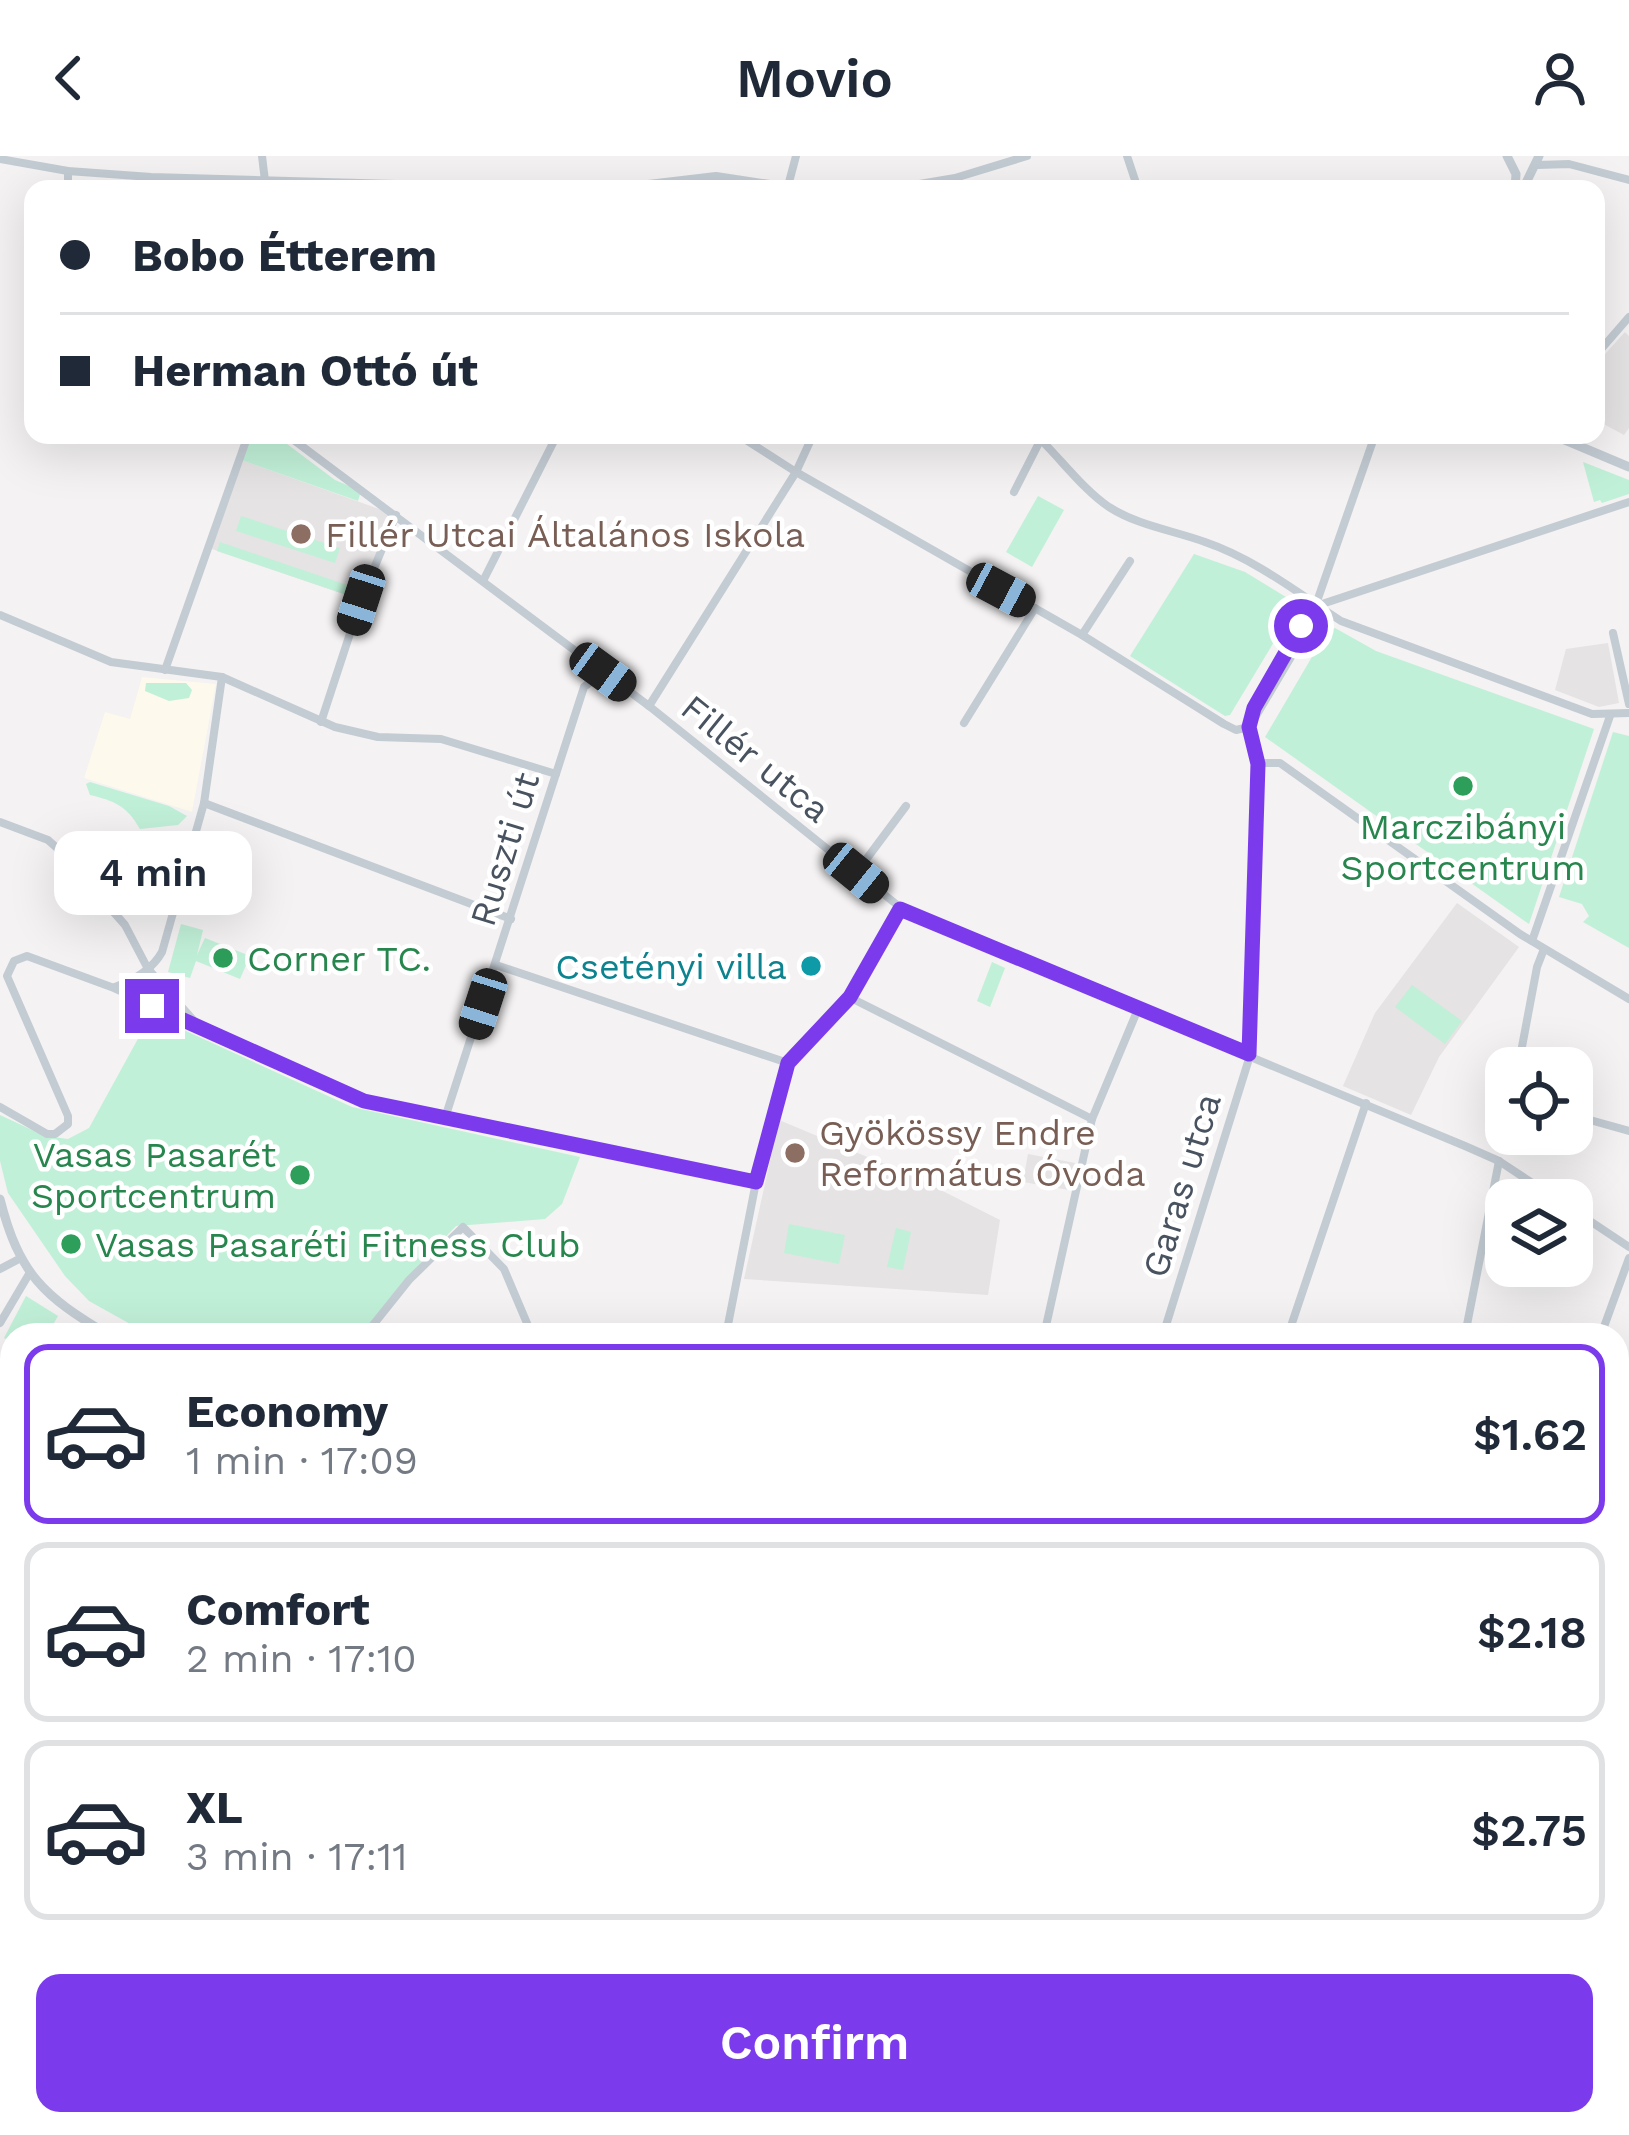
<!DOCTYPE html>
<meta charset="utf-8">
<style>
:root{--surface:#fff;--page:#f2f2f3;--text:#1f2937;--muted:#747a83;--line:#e0e1e3;--accent:#7c3aed}
body{margin:0;font-family:"Work Sans",sans-serif;background:var(--page);color:var(--text);height:100vh;display:flex;flex-direction:column;font-size:45px;white-space:nowrap}
*{box-sizing:border-box;margin:0}
p{font-size:39px;color:var(--muted)}
.icon{flex:none;width:66px;height:66px;fill:none;stroke:currentColor;stroke-width:2;stroke-linecap:round;stroke-linejoin:round}
.map{position:relative;flex:1;overflow:hidden}
.details{position:absolute;left:0px;top:1167px;width:1629px;height:813px;display:flex;flex-direction:column;background:var(--surface);border-radius:36px 36px 0 0;box-shadow:0 12px 48px #0002}
.details>*{flex:none}
.hud{position:absolute;left:24px;top:24px;width:1581px;height:264px;border-radius:24px;box-shadow:0 12px 48px #0002;display:grid;align-content:center;height:264px;padding:0 36px;background:var(--surface)}
.buttons{position:absolute;left:1485px;top:891px;display:grid;gap:24px}
.buttons a{display:grid;place-items:center;width:108px;height:108px;border-radius:24px;background:var(--surface);box-shadow:0 12px 48px #0002;font-size:60px}
.end{position:absolute;width:54px;height:54px;margin:-27px;border:15px solid #7c3aed;background:#fff;box-shadow:0 0 0 6px #fff}
.from{border-radius:50%}
.bubble{position:absolute;height:84px;border-radius:24px;background:var(--surface);box-shadow:0 12px 48px #0002;font-size:39px;font-weight:600;line-height:84px;text-align:center}
.car{position:absolute;width:36px;height:72px;margin:-36px -18px;border-radius:15px;box-shadow:0 0 9px 3px #0007;background:linear-gradient(#222 24%,#8ab4d8 0 40%,#222 0 76%,#8ab4d8 0 86%,#222 0)}
.hud b{display:flex;align-items:center;gap:42px;height:114px;font-size:45px}
.hud b+b{border-top:3px solid var(--line)}
.hud i{width:30px;height:30px;background:var(--text)}
ul{padding:21px 0 0;list-style:none}
li{display:flex;align-items:center;gap:36px;height:180px;margin:0 24px 18px;padding:0 12px;border:6px solid var(--line);border-radius:24px}
li div{flex:1}
li b{display:block;font-size:45px}
li em{font-style:normal;font-weight:600}
li.selected{border-color:var(--accent)}
li>.icon{width:108px;height:108px;stroke-width:1.5}
.primary-button{display:flex;gap:24px;margin-top:auto;padding:24px 36px}
.primary-button a{flex:1;height:138px;border-radius:24px;background:var(--accent);color:#fff;font-size:48px;font-weight:600;line-height:138px;text-align:center}
header{display:flex;justify-content:space-between;align-items:center;height:156px;padding:0 36px;background:var(--surface);font-size:54px;font-weight:600}
.map>svg:first-child{display:block}
</style>
<header><svg class="icon" aria-label="back" viewBox="0 0 24 24"><path d="M15 5l-7 7 7 7"/></svg>Movio<svg class="icon" aria-label="person" viewBox="0 0 24 24"><circle cx="12" cy="8" r="4"/><path d="M4 21q1-7 8-7t8 7"/></svg></header>
<div class="map">
<svg width="1629" height="1979" viewBox="0 0 1629 1979">
<rect width="100%" height="100%" fill="#f4f2f2"/>
<!-- commercial -->
<g fill="#fdf9ed">
<path d="M 142,521 L 216,528 L 192,656 L 84,622 L 105,556 L 130,563 Z"/>
<path d="M 286,1968 L 390,1968 L 387,1979 L 322,1979 Z"/>
</g>
<!-- education -->
<g fill="#e5e3e4">
<path d="M 1625,176 L 1629,180 L 1629,272 L 1624,279 L 1596,264 L 1596,208 Z"/>
<path d="M 241,304 L 396,359 L 361,444 L 209,392 Z"/>
<path d="M 1608,487 L 1619,547 L 1599,551 L 1555,534 L 1566,493 Z"/>
<path d="M 1457,747 L 1519,791 L 1439,901 L 1411,959 L 1343,930 L 1375,857 Z"/>
<path d="M 779,964 L 915,1021 L 1000,1064 L 988,1139 L 744,1123 Z"/>
<path d="M 1028,998 L 1075,1007 L 1069,1034 L 1023,1026 Z"/>
</g>
<!-- medical -->
<g fill="#fce8e4">
<path d="M 0,1435 L 12,1438 L 10,1519 L 0,1519 Z"/>
<path d="M 12,1524 L 12,1817 L 5,1819 L 0,1818 L 0,1526 Z"/>
</g>
<!-- green -->
<g fill="#c1f0d8">
<path d="M 251,279 L 275,279 L 335,324 L 361,335 L 358,345 L 241,304 Z"/>
<path d="M 1583,306 L 1629,324 L 1629,338 L 1602,347 L 1600,344 L 1594,346 Z"/>
<path d="M 1038,340 L 1064,354 L 1032,411 L 1006,396 Z"/>
<path d="M 241,360 L 340,392 L 335,407 L 236,375 Z"/>
<path d="M 220,386 L 350,430 L 347,439 L 217,395 Z"/>
<path d="M 1194,398 L 1245,416 L 1294,446 L 1295,451 L 1230,559 L 1225,560 L 1130,500 Z"/>
<path d="M 1335,472 L 1376,495 L 1594,573 L 1529,768 L 1265,581 L 1326,477 Z"/>
<path d="M 146,527 L 186,527 L 192,534 L 189,542 L 169,545 L 145,535 Z"/>
<path d="M 1613,576 L 1629,580 L 1629,792 L 1583,766 L 1589,760 L 1582,748 L 1559,741 Z"/>
<path d="M 90,626 L 169,650 L 187,660 L 178,669 L 140,673 C 127,650 115,645 90,639 L 86,628 Z"/>
<path d="M 181,768 L 203,774 L 197,799 L 205,782 L 250,800 L 240,823 L 196,805 L 190,822 L 168,816 Z"/>
<path d="M 992,806 L 1005,812 L 990,851 L 977,845 Z"/>
<path d="M 151,822 L 183,860 L 123,832 Z"/>
<path d="M 1412,829 L 1462,865 L 1445,888 L 1395,851 Z"/>
<path d="M 151,859 L 352,951 L 580,1001 L 562,1048 L 545,1063 L 456,1070 L 405,1123 L 361,1179 L 150,1179 L 89,1145 L 65,1120 L 8,1037 L 0,1005 L 0,959 L 45,980 L 68,983 L 89,972 Z"/>
<path d="M 789,1068 L 845,1079 L 839,1108 L 784,1097 Z"/>
<path d="M 896,1072 L 911,1076 L 903,1114 L 887,1111 Z"/>
<path d="M 26,1140 L 58,1160 L 47,1179 L 12,1179 L 12,1186 L 4,1182 Z"/>
<path d="M 0,1355 L 12,1362 L 12,1414 L 0,1410 Z"/>
<path d="M 1617,1452 L 1629,1465 L 1629,1710 L 1617,1708 Z"/>
<path d="M 1626,1957 L 1629,1959 L 1629,1979 L 1597,1979 L 1578,1969 L 1617,1968 L 1617,1959 Z"/>
</g>
<g fill="none" stroke-linecap="round" stroke-linejoin="round">
<!-- minor -->
<g stroke="#c3cbd3" stroke-width="8">
<path d="M 262,0 L 265,25"/>
<path d="M 1127,0 L 1138,33"/>
<path d="M 0,3 L 68,15 L 151,21 L 575,33"/>
<path d="M 1537,9 L 1569,8 L 1629,24"/>
<path d="M 788,30 L 796,0"/>
<path d="M 68,33 L 68,15"/>
<path d="M 606,33 L 716,20 L 803,33"/>
<path d="M 890,33 L 955,22 L 1027,0"/>
<path d="M 1596,199 L 1629,161"/>
<path d="M 287,279 L 649,550 L 911,760 L 1465,990 L 1499,1005 L 1558,1044"/>
<path d="M 738,279 L 796,316 L 1082,479 L 1224,568 L 1236,574 L 1249,571"/>
<path d="M 1030,279 L 1043,286 C 1063,306 1085,335 1109,351 C 1139,370 1172,374 1205,386 C 1255,403 1298,437 1341,465 L 1592,558 L 1629,557"/>
<path d="M 1014,336 L 1043,279"/>
<path d="M 484,423 L 557,279"/>
<path d="M 1316,450 L 1629,346"/>
<path d="M 0,459 L 111,506 L 222,521 L 335,571 L 378,581 L 441,583 L 556,618"/>
<path d="M 1613,477 L 1629,548"/>
<path d="M 1082,479 L 1130,405"/>
<path d="M 165,514 L 248,279"/>
<path d="M 649,550 L 796,316 L 813,279"/>
<path d="M 1253,565 L 1307,474 L 1375,279"/>
<path d="M 321,566 L 361,444 L 396,359"/>
<path d="M 964,567 L 1035,452"/>
<path d="M 1258,607 L 1280,607 L 1520,778 L 1629,843"/>
<path d="M 204,647 L 511,763"/>
<path d="M 0,666 L 48,684 L 57,692 L 125,769 L 148,813 L 195,866"/>
<path d="M 856,717 L 906,650"/>
<path d="M 1532,785 L 1610,560"/>
<path d="M 496,809 L 788,907"/>
<path d="M 115,831 C 134,824 152,814 162,796 L 204,647 L 222,521"/>
<path d="M 849,841 L 1092,963"/>
<path d="M 1518,912 L 1537,811 L 1544,793"/>
<path d="M 0,951 L 47,978 L 55,978 L 68,968 L 68,960 L 7,820 L 14,805 L 27,800 L 114,832 L 364,945 L 756,1026"/>
<path d="M 1572,959 L 1629,975"/>
<path d="M 445,962 L 584,531 L 603,516"/>
<path d="M 1572,1053 L 1629,1091"/>
<path d="M 0,1113 L 19,1103"/>
<path d="M 0,1167 L 29,1118"/>
<path d="M 365,1179 L 409,1124 L 463,1071 L 504,1113 L 532,1179"/>
<path d="M 726,1179 L 756,1026 L 788,907 L 849,841 L 900,753"/>
<path d="M 1044,1179 L 1092,963 L 1138,853"/>
<path d="M 1163,1179 L 1248,906 L 1258,607 L 1249,571 L 1254,552 L 1314,451"/>
<path d="M 1288,1179 L 1366,947"/>
<path d="M 1465,1179 L 1499,1005"/>
<path d="M 1601,1179 L 1629,1102"/>
<path d="M 1617,1269 L 1629,1266"/>
<path d="M 1617,1436 L 1629,1449"/>
<path d="M 0,1523 L 12,1521"/>
<path d="M 1617,1720 L 1629,1722"/>
<path d="M 1617,1881 L 1629,1862"/>
<path d="M 407,1968 L 423,1975 L 473,1979"/>
<path d="M 917,1968 L 936,1979"/>
<path d="M 1182,1968 L 1203,1979"/>
<path d="M 19,1979 L 64,1968"/>
<path d="M 162,1979 L 175,1968"/>
<path d="M 777,1979 L 778,1968"/>
<path d="M 1034,1979 L 1036,1968"/>
<path d="M 1560,1979 L 1567,1968"/>
</g>
<!-- tertiary -->
<g stroke="#c3cbd3" stroke-width="9">
<path d="M 1507,0 L 1516,18 L 1515,33"/>
<path d="M 1523,33 L 1539,0"/>
<path d="M 1553,279 L 1629,311"/>
<path d="M 0,1043 C 19,1118 43,1140 109,1179"/>
<path d="M 0,1427 L 12,1431"/>
<path d="M 0,1839 L 12,1835"/>
<path d="M 1617,1919 L 1629,1923"/>
</g>
<!-- secondary -->
<g stroke="#c5cdda" stroke-width="10">
<path d="M 1617,1320 L 1629,1326"/>
<path d="M 0,1338 L 12,1345"/>
</g>
<!-- tram -->
<g stroke="#b4b6bc" stroke-width="3">
<path d="M 1617,1333 L 1629,1339"/>
<path d="M 0,1352 L 12,1359"/>
<path d="M 147,1979 L 159,1968"/>
</g>
</g>
<g fill="none" stroke-linecap="round" stroke-linejoin="round">
<!-- route -->
<path stroke="#7c3aed" stroke-width="15" d="M 152,850 L 364,945 L 756,1026 L 788,907 L 850,841 L 900,753 L 1249,898 L 1258,608 L 1249,571 L 1254,552 L 1301,470"/>
</g>
<!-- markers -->
<g fill="#8d6e63" stroke="#fff" stroke-width="4.5">
<circle cx="301" cy="378" r="12"/>
<circle cx="795" cy="997" r="12"/>
</g>
<g fill="#2e9e5b" stroke="#fff" stroke-width="4.5">
<circle cx="1463" cy="630" r="12"/>
<circle cx="223" cy="802" r="12"/>
<circle cx="300" cy="1019" r="12"/>
<circle cx="71" cy="1088" r="12"/>
</g>
<circle fill="#0f9aa8" stroke="#fff" stroke-width="4.5" cx="811" cy="810" r="12"/>
<g text-anchor="middle" stroke-width="9" stroke-linejoin="round" paint-order="stroke">
<!-- education labels -->
<g font-size="36" fill="#785e54" stroke="#fff" text-anchor="start">
<text x="325" y="391">Fillér Utcai Általános Iskola</text>
<text x="819" y="989">Gyökössy Endre<tspan x="819" dy="41">Református Óvoda</tspan></text>
</g>
<!-- street labels -->
<g font-size="36" fill="#495360" stroke="#fff">
<text transform="translate(756 602) rotate(39)" y="13">Fillér utca</text>
<text transform="translate(504 693) rotate(-73)" y="13">Ruszti út</text>
<text transform="translate(1181 1029) rotate(-73)" y="13">Garas utca</text>
</g>
<!-- leisure labels -->
<g font-size="36" fill="#27864d" stroke="#fff" text-anchor="start">
<text x="1463" y="683" text-anchor="middle">Marczibányi<tspan x="1463" dy="41">Sportcentrum</tspan></text>
<text x="247" y="815">Corner TC.</text>
<text x="276" y="1011" text-anchor="end">Vasas Pasarét<tspan x="276" dy="41">Sportcentrum</tspan></text>
<text x="95" y="1101">Vasas Pasaréti Fitness Club</text>
</g>
<!-- culture labels -->
<g font-size="36" fill="#0d838f" stroke="#fff" text-anchor="end">
<text x="787" y="823">Csetényi villa</text>
</g>
</g>
</svg>
<div class="buttons">
<a><svg class="icon" aria-label="locate" viewBox="0 0 24 24"><circle cx="12" cy="12" r="6"/><path d="M12 2v4M12 18v4M2 12h4M18 12h4"/></svg></a>
<a><svg class="icon" aria-label="layers" viewBox="0 0 24 24"><path d="M12 4l9 5-9 5-9-5zM3 14l9 5 9-5"/></svg></a>
</div>
<i class="end from" style="left:1301px;top:470px"></i>
<i class="end" style="left:152px;top:850px"></i>
<div class="bubble" style="left:54px;top:675px;width:198px">4 min</div>
<i class="car" style="left:1001px;top:434px;rotate:118deg"></i>
<i class="car" style="left:361px;top:444px;rotate:198deg"></i>
<i class="car" style="left:603px;top:516px;rotate:126deg"></i>
<i class="car" style="left:856px;top:717px;rotate:129deg"></i>
<i class="car" style="left:483px;top:848px;rotate:198deg"></i>
<div class="hud">
<b><i class="from"></i>Bobo Étterem</b>
<b><i></i>Herman Ottó út</b>
</div>
<section class="details">
<ul>
<li class="selected"><svg class="icon" aria-label="car" viewBox="0 0 24 24"><path d="M5 17H2v-5l4-1 3-4h7l3 4 3 1v5h-3M9 17h6M6 11h13"/><circle cx="7" cy="17" r="2"/><circle cx="17" cy="17" r="2"/></svg><div><b>Economy</b><p>1 min · 17:09</p></div><em>$1.62</em></li>
<li><svg class="icon" aria-label="car" viewBox="0 0 24 24"><path d="M5 17H2v-5l4-1 3-4h7l3 4 3 1v5h-3M9 17h6M6 11h13"/><circle cx="7" cy="17" r="2"/><circle cx="17" cy="17" r="2"/></svg><div><b>Comfort</b><p>2 min · 17:10</p></div><em>$2.18</em></li>
<li><svg class="icon" aria-label="car" viewBox="0 0 24 24"><path d="M5 17H2v-5l4-1 3-4h7l3 4 3 1v5h-3M9 17h6M6 11h13"/><circle cx="7" cy="17" r="2"/><circle cx="17" cy="17" r="2"/></svg><div><b>XL</b><p>3 min · 17:11</p></div><em>$2.75</em></li>
</ul>
<div class="primary-button"><a>Confirm</a></div>
</section>
</div>
